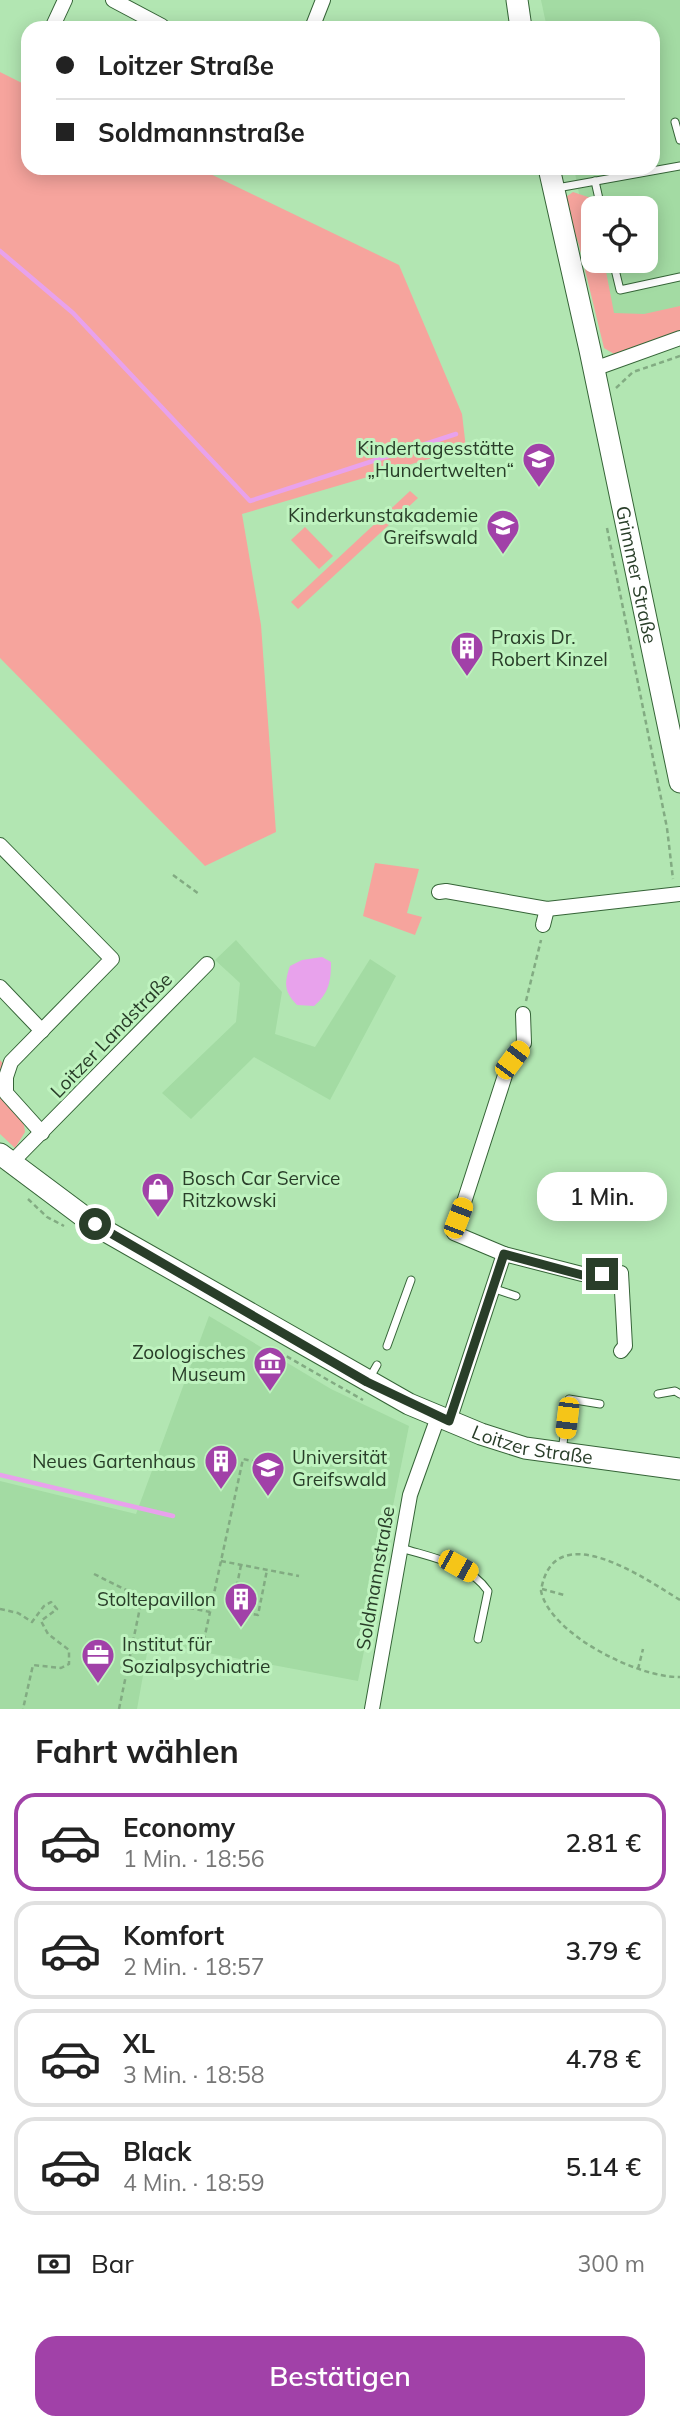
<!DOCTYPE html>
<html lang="de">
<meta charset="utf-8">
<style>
:root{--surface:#fff;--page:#f6f6f6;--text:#222;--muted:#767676;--line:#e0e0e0;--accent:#a141a8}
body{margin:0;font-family:Mulish,sans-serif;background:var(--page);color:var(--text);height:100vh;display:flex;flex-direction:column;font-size:26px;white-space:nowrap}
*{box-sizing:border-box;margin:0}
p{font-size:23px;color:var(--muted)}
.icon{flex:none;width:38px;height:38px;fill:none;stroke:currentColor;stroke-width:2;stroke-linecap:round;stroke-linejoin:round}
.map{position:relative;height:1709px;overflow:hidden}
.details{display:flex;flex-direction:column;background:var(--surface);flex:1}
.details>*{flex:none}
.banner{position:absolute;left:21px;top:21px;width:639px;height:154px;border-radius:21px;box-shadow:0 4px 18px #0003;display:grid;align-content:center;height:154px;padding:0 35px;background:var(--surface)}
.controls{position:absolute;left:581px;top:196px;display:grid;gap:14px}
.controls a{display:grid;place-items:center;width:77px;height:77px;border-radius:14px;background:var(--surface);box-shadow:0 4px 18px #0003;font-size:35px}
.end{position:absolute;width:32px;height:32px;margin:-16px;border:9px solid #293e29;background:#fff;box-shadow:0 0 0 4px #fff}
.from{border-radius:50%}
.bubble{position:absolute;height:49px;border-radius:21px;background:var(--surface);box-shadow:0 4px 18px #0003;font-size:23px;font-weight:600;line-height:49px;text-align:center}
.car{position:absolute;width:21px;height:42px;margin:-21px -10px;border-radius:9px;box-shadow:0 0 5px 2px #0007;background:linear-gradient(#f5c518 24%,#345 0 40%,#f5c518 0 76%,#345 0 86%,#f5c518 0)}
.banner b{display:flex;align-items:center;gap:24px;height:66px;font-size:26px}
.banner b+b{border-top:2px solid var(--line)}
.banner i{width:18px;height:18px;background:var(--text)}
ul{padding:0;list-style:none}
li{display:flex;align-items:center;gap:21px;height:98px;margin:0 14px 10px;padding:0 21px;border:4px solid var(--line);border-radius:21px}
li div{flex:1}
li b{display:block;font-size:26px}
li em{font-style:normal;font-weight:600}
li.selected{border-color:var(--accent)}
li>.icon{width:63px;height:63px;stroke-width:1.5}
h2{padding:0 35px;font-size:32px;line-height:84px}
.pay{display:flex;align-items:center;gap:18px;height:77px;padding:0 35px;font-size:26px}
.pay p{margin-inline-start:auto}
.action{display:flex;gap:14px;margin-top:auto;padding:14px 35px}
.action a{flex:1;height:80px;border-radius:21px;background:var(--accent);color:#fff;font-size:28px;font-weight:600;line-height:80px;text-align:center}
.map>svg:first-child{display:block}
</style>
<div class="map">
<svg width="680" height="1709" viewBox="0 0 680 1709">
<rect width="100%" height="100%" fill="#b2e6b2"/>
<!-- built -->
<g fill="#a3dba3" fill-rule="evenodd">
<path d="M 541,0 L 680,0 L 680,320 L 608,343 L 574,168 L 653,168 L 653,28 L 547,28 ZM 593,208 L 646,208 L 646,261 L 593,261 Z"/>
<path d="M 236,940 L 282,992 L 275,1034 L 315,1047 L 370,959 L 396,976 L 330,1100 L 254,1057 L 191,1119 L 162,1093 L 236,1022 L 240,983 L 215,960 Z"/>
<path d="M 209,1316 L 331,1389 L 409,1426 L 358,1681 L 149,1642 L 137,1709 L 0,1709 L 0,1481 L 136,1514 Z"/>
</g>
<!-- green -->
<g fill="#f6a49d">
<path d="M 0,72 L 28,86 L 28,168 L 198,168 L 399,265 L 462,414 L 466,448 L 242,514 L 261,625 L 276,832 L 205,866 L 0,658 Z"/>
<path d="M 573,192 L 591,198 L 593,261 L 604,261 L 614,313 L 644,314 L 680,306 L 680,331 L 622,353 L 614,354 L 604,348 L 579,245 L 563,199 Z"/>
<path d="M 410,491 L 418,498 L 298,609 L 291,602 Z"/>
<path d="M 305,527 L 333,556 L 319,569 L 291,540 Z"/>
<path d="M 375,863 L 419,869 L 407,913 L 422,917 L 415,935 L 363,916 Z"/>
<path d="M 0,1060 L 6,1067 L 15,1111 L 24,1125 L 25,1132 L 15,1148 L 0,1134 Z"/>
</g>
<!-- water -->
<path fill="#e8a2ec" d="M 322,957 L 331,962 C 331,981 329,993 314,1006 L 297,1005 C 284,992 284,983 290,966 L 302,960 Z"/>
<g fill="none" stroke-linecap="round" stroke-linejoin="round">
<!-- stream -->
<g stroke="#e8a2ec" stroke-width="4.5">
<path d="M 0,251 L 73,313 L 250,501 L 456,434"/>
<path d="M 0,1475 L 173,1516"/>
</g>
<defs>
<g id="lane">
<path d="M 675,122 L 680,140"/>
<path d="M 595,181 L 601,208"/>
<path d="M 557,188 L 680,166"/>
<path d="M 613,261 L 620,290 L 680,277"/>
<path d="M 492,1288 L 516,1296"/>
<path d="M 387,1346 L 411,1280"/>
<path d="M 369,1379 L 377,1365"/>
<path d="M 658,1394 L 675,1391 L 680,1394"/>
<path d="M 562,1451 L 569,1399 L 600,1404"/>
<path d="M 401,1548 C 433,1558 468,1563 488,1591 L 478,1639"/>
</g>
<g id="street">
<path d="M 113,0 L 162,26"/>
<path d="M 52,28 L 65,0"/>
<path d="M 312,28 L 323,0"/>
<path d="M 594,369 L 680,338"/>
<path d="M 0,845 L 112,959 L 11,1062 L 6,1077 L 6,1093 L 42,1133"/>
<path d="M 439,892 L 446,891 L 547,909 L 680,894"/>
<path d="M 543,925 L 547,909"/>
<path d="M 0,987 L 42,1031"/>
<path d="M 11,1163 L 207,964"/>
<path d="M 504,1254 L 582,1274 L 621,1273 L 625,1346 L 621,1351"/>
<path d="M 449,1421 L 504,1254 L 454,1233 L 509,1063 L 524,1043 L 523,1014"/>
<path d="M 372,1709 L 410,1495 L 438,1417"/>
</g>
<g id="secondary">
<path d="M 517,0 L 521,28"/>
<path id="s1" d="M 549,168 L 590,350 L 680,782"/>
<path id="s2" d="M 0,1154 L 95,1225 L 409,1404 L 481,1434 L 525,1448 L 680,1469"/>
</g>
</defs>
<!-- lane casing -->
<use href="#lane" stroke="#356437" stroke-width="9"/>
<!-- street casing -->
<use href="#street" stroke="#356437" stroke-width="16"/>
<!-- secondary casing -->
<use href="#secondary" stroke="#356437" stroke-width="23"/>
<!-- path -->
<g stroke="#82ab82" stroke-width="2.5" stroke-dasharray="5 3.5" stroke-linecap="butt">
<path d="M 616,388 L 633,372 L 680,356"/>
<path d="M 607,528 L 667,828 L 673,879"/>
<path d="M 173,875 L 199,894"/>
<path d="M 526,1001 L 541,940"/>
<path d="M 28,1199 L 47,1217 L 64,1226"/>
<path d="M 272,1348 L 363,1400"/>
<path d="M 221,1561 L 299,1576"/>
<path d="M 241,1565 L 232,1610 L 258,1615 L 267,1570"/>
<path d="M 94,1574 L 142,1598"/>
<path d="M 542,1589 L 564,1595"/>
<path d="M 680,1600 C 647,1580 553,1513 541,1591 C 550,1634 638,1678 680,1677"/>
<path d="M 0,1609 L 18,1613 L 32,1622 L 44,1606 L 51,1602 L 57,1609 L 41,1621 L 48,1634 L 69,1650 L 69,1664 L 61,1668 L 33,1665 L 23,1709"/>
<path d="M 202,1649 L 210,1612"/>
<path d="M 638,1669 L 643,1649"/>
<path d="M 119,1709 L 142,1598 L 210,1612 L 243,1459 L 280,1467"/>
</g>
<!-- lane -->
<use href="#lane" stroke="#fff" stroke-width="7"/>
<!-- street -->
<use href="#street" stroke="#fff" stroke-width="14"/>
<!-- secondary -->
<use href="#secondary" stroke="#fff" stroke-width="21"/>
</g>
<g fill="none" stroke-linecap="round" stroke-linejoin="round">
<!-- route -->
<path stroke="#293e29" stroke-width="9" d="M 95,1224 L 367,1382 L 449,1421 L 504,1254 L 582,1275 L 602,1274"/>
</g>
<!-- icons -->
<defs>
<symbol id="school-pin" viewBox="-11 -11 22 30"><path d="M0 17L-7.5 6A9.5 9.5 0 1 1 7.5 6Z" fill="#a141a8" stroke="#bff3bf"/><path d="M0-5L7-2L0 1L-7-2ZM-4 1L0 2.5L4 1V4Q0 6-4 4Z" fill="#fff"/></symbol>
<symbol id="building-pin" viewBox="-11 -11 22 30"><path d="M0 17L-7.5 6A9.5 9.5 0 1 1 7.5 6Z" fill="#a141a8" stroke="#bff3bf"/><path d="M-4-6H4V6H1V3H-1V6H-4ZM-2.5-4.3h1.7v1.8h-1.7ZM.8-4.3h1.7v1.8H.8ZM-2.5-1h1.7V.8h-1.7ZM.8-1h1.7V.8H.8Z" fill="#fff"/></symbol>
<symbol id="shop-pin" viewBox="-11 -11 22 30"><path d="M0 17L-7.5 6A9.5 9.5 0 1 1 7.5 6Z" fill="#a141a8" stroke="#bff3bf"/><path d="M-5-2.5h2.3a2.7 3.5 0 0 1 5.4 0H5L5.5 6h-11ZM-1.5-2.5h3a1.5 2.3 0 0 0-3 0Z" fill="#fff"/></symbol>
<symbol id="museum-pin" viewBox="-11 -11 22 30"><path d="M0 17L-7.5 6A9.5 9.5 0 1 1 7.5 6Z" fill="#a141a8" stroke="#bff3bf"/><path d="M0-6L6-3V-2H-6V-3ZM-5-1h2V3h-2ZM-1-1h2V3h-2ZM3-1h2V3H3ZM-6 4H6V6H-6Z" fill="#fff"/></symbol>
<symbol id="university-pin" viewBox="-11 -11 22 30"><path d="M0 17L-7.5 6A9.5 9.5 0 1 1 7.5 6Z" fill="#a141a8" stroke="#bff3bf"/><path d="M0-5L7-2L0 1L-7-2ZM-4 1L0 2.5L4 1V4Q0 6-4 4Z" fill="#fff"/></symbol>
<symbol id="office-pin" viewBox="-11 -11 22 30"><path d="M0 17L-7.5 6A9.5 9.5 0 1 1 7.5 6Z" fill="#a141a8" stroke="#bff3bf"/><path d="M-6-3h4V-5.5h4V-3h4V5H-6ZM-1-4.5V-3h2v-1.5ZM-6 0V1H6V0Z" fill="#fff"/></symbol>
</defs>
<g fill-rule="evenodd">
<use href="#school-pin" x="520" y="440" width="38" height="52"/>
<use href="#school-pin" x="484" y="507" width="38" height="52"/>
<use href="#building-pin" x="448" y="629" width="38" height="52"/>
<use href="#shop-pin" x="139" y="1170" width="38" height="52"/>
<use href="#museum-pin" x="251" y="1344" width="38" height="52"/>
<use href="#building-pin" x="202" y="1442" width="38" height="52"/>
<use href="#university-pin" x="249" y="1449" width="38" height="52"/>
<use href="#building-pin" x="222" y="1580" width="38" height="52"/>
<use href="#office-pin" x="79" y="1636" width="38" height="52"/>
</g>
<g text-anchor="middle" stroke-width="6" stroke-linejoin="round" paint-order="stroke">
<!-- poi labels -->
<g font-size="19" fill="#293e29" stroke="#bff3bf" text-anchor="end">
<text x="514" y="455">Kindertagesstätte<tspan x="514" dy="22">„Hundertwelten“</tspan></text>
<text x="478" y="522">Kinderkunstakademie<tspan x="478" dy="22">Greifswald</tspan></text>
<text x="491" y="644" text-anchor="start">Praxis Dr.<tspan x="491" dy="22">Robert Kinzel</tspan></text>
<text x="182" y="1185" text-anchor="start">Bosch Car Service<tspan x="182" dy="22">Ritzkowski</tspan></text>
<text x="246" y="1359">Zoologisches<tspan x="246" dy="22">Museum</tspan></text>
<text x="292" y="1464" text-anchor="start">Universität<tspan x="292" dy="22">Greifswald</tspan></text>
<text x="196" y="1468">Neues Gartenhaus</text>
<text x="216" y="1606">Stoltepavillon</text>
<text x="122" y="1651" text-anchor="start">Institut für<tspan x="122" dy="22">Sozialpsychiatrie</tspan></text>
</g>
<!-- street labels -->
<g font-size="19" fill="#293e29" stroke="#bff3bf">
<text dy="7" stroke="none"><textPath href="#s1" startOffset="416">Grimmer Straße</textPath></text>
<text transform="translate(111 1035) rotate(-46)" y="7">Loitzer Landstraße</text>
<text dy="7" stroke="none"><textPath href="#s2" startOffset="611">Loitzer Straße</textPath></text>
<text transform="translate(375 1578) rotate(-80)" y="7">Soldmannstraße</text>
</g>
</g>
</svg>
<div class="controls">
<a><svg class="icon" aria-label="locate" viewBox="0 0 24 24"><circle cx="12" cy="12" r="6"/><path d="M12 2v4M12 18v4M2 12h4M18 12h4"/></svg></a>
</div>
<i class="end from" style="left:95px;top:1224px"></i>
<i class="end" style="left:602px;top:1274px"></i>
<div class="bubble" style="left:537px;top:1172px;width:130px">1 Min.</div>
<i class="car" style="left:512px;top:1060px;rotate:37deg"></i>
<i class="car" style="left:458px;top:1218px;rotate:21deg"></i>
<i class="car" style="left:567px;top:1418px;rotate:187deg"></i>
<i class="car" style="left:458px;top:1566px;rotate:119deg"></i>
<div class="banner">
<b><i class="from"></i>Loitzer Straße</b>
<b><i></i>Soldmannstraße</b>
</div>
</div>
<section class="details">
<h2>Fahrt wählen</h2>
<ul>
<li class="selected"><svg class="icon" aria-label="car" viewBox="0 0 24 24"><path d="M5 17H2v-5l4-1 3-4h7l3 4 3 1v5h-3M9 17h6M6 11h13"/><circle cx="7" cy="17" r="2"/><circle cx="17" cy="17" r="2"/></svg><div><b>Economy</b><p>1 Min. · 18:56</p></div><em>2.81 €</em></li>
<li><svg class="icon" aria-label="car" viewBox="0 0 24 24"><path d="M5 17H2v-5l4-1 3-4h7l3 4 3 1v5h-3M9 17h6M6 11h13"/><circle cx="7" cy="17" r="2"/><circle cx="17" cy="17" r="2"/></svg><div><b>Komfort</b><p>2 Min. · 18:57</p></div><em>3.79 €</em></li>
<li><svg class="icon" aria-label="car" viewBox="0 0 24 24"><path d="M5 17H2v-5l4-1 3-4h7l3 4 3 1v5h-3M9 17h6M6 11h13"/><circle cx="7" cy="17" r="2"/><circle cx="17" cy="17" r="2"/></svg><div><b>XL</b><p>3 Min. · 18:58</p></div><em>4.78 €</em></li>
<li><svg class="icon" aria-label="car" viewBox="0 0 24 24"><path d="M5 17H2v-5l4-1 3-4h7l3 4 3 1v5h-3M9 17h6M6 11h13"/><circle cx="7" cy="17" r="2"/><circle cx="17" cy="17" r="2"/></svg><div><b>Black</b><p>4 Min. · 18:59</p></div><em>5.14 €</em></li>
</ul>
<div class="pay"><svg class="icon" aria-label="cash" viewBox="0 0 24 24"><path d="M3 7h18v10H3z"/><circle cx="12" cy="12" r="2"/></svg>Bar<p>300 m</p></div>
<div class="action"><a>Bestätigen</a></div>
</section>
